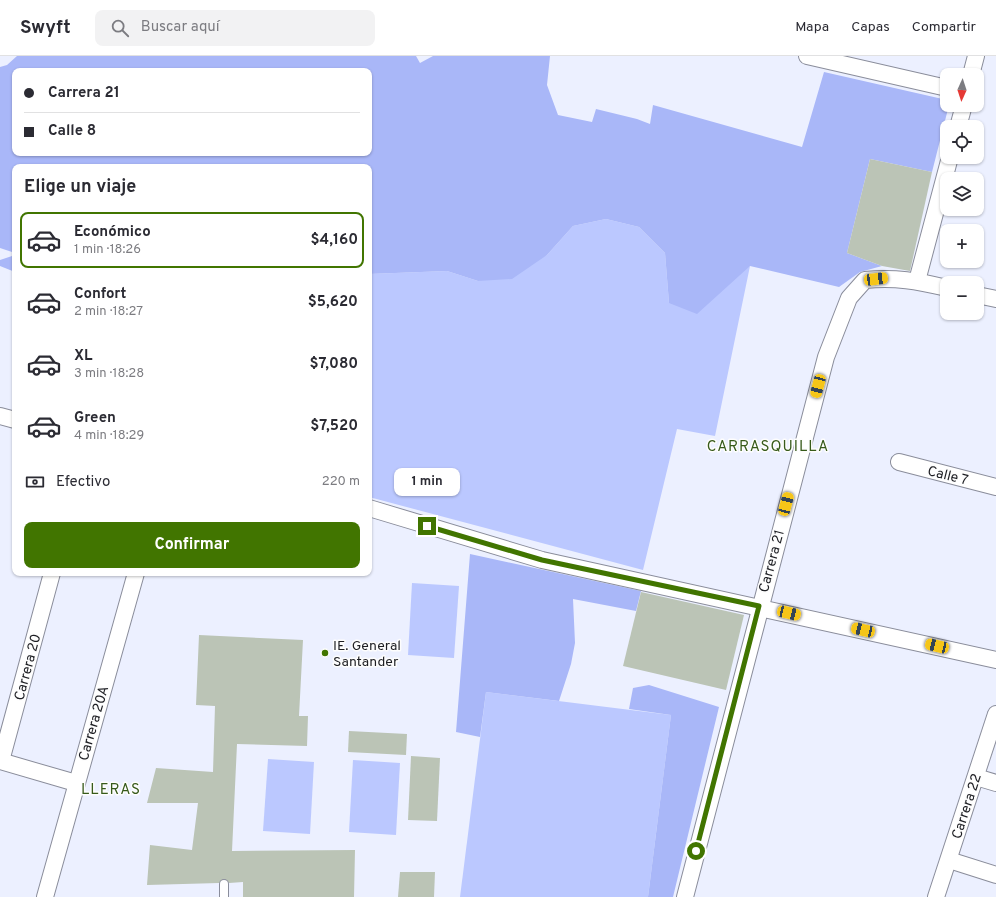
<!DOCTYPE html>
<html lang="es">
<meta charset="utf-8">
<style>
:root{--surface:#fff;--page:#f2f2f3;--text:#2b2b33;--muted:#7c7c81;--line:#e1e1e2;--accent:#417500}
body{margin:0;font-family:Overpass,sans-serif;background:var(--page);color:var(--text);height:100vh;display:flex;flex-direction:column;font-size:15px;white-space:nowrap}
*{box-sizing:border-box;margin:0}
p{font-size:13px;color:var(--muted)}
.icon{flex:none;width:22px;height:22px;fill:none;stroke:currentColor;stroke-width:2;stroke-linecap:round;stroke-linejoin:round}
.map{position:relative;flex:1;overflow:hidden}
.panel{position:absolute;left:12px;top:108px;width:360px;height:412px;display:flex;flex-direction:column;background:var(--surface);border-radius:8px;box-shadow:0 1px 3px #0004}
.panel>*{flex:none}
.hud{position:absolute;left:12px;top:12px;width:360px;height:88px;border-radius:8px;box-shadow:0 1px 3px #0004;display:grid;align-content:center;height:88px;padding:0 12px;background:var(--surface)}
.needle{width:26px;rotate:183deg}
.buttons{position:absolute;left:940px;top:12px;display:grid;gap:8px}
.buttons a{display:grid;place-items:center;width:44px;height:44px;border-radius:8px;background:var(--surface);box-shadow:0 1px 3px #0004;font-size:20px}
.end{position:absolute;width:18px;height:18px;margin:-9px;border:5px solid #417500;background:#fff;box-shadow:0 0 0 2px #fff}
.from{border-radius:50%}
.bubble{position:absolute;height:28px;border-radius:8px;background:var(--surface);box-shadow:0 1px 3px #0004;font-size:13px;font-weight:700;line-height:28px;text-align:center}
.car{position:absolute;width:12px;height:24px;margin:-12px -6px;border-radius:5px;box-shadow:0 0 3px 1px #0007;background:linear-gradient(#f5c518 24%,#345 0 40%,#f5c518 0 76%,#345 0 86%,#f5c518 0)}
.hud b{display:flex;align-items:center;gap:14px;height:38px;font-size:15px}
.hud b+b{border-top:1px solid var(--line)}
.hud i{width:10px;height:10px;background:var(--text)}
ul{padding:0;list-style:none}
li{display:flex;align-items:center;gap:12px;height:56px;margin:0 8px 6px;padding:0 4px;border:2px solid transparent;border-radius:8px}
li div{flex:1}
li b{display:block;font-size:15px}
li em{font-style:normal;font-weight:700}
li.selected{border-color:var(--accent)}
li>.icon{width:36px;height:36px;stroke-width:1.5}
h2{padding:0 12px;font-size:18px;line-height:48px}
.pay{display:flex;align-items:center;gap:10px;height:44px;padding:0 12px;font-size:15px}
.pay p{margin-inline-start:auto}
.primary-button{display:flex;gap:8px;margin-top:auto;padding:8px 12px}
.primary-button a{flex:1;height:46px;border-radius:8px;background:var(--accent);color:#fff;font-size:16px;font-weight:700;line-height:46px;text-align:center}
header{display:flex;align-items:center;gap:24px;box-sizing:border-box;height:56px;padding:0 20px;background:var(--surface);border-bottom:1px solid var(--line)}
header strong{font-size:19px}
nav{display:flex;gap:22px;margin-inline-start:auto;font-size:14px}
.search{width:280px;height:36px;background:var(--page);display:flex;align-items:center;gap:10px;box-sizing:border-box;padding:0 14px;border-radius:8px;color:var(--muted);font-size:15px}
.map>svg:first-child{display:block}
</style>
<header>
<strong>Swyft</strong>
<div class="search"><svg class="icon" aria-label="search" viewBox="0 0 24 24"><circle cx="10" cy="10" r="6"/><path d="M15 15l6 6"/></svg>Buscar aquí</div>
<nav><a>Mapa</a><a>Capas</a><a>Compartir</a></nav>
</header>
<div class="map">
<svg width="996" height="841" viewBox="0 0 996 841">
<rect width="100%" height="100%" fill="#ecf0ff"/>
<!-- green -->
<g fill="#bbc8ff">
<path d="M 606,163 L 639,171 L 665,197 L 669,247 L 750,210 L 715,380 L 677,373 L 643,514 L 369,441 L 369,218 L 447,215 L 478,225 L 547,199 L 573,170 Z"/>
<path d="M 412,527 L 459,530 L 454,602 L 408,599 Z"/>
<path d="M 486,636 L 671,659 L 648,841 L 460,841 Z"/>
<path d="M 268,703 L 314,706 L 310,778 L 263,775 Z"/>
<path d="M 353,704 L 400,707 L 396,779 L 349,776 Z"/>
</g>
<!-- forest -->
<g fill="#a9b7f8" fill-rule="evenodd">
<path d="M 17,0 L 416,0 L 420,7 L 433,0 L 550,0 L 547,29 L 558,59 L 592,66 L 596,53 L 637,63 L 650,68 L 653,49 L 802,91 L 824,16 L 947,44 L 947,49 L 949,49 L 932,116 L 870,103 L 847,197 L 882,210 L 860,216 L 839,231 L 750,210 L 697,258 L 669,247 L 665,197 L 639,171 L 606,163 L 573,170 L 547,199 L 512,223 L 478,225 L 447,215 L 369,218 L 369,111 L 15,111 L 15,197 L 0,192 L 0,11 L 7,9 ZM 15,15 L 369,15 L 369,97 L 15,97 Z"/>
<path d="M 15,199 L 15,216 L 0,210 L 0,204 Z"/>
<path d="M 470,498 L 641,535 L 636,555 L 573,543 L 575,587 L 571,608 L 559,645 L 486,636 L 480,681 L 456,676 Z"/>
<path d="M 649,629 L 719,651 L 673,841 L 648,841 L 671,659 L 629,653 L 633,632 Z"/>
</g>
<!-- building -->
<g fill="#bbc4b6">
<path d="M 870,103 L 932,116 L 910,215 L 882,210 L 847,197 Z"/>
<path d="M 641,536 L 744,559 L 726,634 L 623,610 Z"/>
<path d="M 199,579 L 303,584 L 299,660 L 308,660 L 307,690 L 237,688 L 232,795 L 355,794 L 354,841 L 243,841 L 243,826 L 229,827 L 224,823 L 219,827 L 147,829 L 150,789 L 192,794 L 198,747 L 147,747 L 156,712 L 213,716 L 215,650 L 196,649 Z"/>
<path d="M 349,675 L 407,678 L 406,699 L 348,696 Z"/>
<path d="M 411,700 L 440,702 L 437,765 L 408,764 Z"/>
<path d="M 400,816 L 435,816 L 434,841 L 398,841 Z"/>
</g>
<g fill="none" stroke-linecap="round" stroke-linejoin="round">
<defs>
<path id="service" d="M 224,841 L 224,828"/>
<g id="minor">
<path d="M 807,0 L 947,32"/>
<path d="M 971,19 L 976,0"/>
<path d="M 958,71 L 964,49"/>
<path d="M 917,225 L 950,101"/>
<path d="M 977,239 L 996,243"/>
<path d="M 0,360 L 15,364"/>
<path d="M 899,406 L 996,431"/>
<path d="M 369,452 L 542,504 L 996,604"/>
<path d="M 0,705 L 76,727"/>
<path d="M 1,705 L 52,517"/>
<path d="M 976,721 L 996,727"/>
<path d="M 949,804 L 996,819"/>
<path d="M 45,841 L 136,517"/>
<path d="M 685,841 L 826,301 L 849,242 L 865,224 C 896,221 917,225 947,232"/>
<path d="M 936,841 L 996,658"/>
</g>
</defs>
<!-- service casing -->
<use href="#service" stroke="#8a8d9b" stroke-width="10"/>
<!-- minor casing -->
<use href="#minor" stroke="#8a8d9b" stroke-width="18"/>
<!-- service -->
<use href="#service" stroke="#fff" stroke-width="8"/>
<!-- minor -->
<use href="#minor" stroke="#fff" stroke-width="16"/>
</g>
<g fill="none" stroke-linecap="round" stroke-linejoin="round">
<!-- route -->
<path stroke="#417500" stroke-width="5" d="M 427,470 L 542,504 L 759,550 L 696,795"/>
</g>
<!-- markers -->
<circle fill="#417500" stroke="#fdfdfd" stroke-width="1.5" cx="325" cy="597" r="4"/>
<g text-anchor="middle" stroke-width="3" stroke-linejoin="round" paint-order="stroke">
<!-- street labels -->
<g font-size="14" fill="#1d1e23" stroke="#fdfdfd">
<text transform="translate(948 419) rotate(14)" y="5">Calle 7</text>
<text transform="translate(771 505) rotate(-75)" y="5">Carrera 21</text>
<text transform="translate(27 611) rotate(-75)" y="5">Carrera 20</text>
<text transform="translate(93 667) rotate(-74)" y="5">Carrera 20A</text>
<text transform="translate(966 750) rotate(-72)" y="5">Carrera 22</text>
</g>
<!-- poi labels -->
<g font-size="14" fill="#1d1e23" stroke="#fdfdfd" text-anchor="start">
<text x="333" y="594">IE. General<tspan x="333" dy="16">Santander</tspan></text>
</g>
<!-- neighbourhood labels -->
<g font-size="15" letter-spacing="1" fill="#375a1a" stroke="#fdfdfd">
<text x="768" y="395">CARRASQUILLA</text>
<text x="111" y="738">LLERAS</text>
</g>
</g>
</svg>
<div class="buttons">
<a><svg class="needle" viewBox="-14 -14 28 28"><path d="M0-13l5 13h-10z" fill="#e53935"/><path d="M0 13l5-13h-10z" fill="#7c7c81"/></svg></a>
<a><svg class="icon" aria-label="locate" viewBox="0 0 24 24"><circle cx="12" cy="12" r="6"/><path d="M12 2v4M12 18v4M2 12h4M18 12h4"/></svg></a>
<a><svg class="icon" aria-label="layers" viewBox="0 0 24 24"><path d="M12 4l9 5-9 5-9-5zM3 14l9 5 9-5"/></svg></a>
<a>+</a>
<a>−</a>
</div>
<i class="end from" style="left:696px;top:795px"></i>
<i class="end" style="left:427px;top:470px"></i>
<div class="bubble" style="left:394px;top:412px;width:66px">1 min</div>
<i class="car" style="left:876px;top:223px;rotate:83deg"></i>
<i class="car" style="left:818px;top:330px;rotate:195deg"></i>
<i class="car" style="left:786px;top:448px;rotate:15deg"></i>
<i class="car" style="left:789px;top:557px;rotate:103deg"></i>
<i class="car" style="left:863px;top:574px;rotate:283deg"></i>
<i class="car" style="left:937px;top:590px;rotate:283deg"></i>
<div class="hud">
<b><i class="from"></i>Carrera 21</b>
<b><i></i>Calle 8</b>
</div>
<section class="panel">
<h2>Elige un viaje</h2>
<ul>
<li class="selected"><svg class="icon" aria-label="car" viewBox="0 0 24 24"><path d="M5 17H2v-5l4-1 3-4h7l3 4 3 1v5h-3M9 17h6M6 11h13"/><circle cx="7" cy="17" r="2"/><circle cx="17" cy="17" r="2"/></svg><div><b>Económico</b><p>1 min · 18:26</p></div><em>$4,160</em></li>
<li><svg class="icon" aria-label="car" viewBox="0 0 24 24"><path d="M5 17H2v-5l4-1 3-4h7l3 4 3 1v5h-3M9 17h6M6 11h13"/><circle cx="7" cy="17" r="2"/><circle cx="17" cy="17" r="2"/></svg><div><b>Confort</b><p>2 min · 18:27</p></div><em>$5,620</em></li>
<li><svg class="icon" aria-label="car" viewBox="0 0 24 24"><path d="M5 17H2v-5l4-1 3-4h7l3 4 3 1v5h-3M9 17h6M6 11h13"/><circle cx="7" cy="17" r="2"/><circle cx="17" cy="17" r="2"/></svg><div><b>XL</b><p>3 min · 18:28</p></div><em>$7,080</em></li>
<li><svg class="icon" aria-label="car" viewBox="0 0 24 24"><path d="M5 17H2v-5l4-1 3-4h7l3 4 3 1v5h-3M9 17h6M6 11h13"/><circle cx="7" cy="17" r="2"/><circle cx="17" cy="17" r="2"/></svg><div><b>Green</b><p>4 min · 18:29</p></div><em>$7,520</em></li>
</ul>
<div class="pay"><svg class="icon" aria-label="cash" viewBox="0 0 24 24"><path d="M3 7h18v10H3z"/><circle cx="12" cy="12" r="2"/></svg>Efectivo<p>220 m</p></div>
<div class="primary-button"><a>Confirmar</a></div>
</section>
</div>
